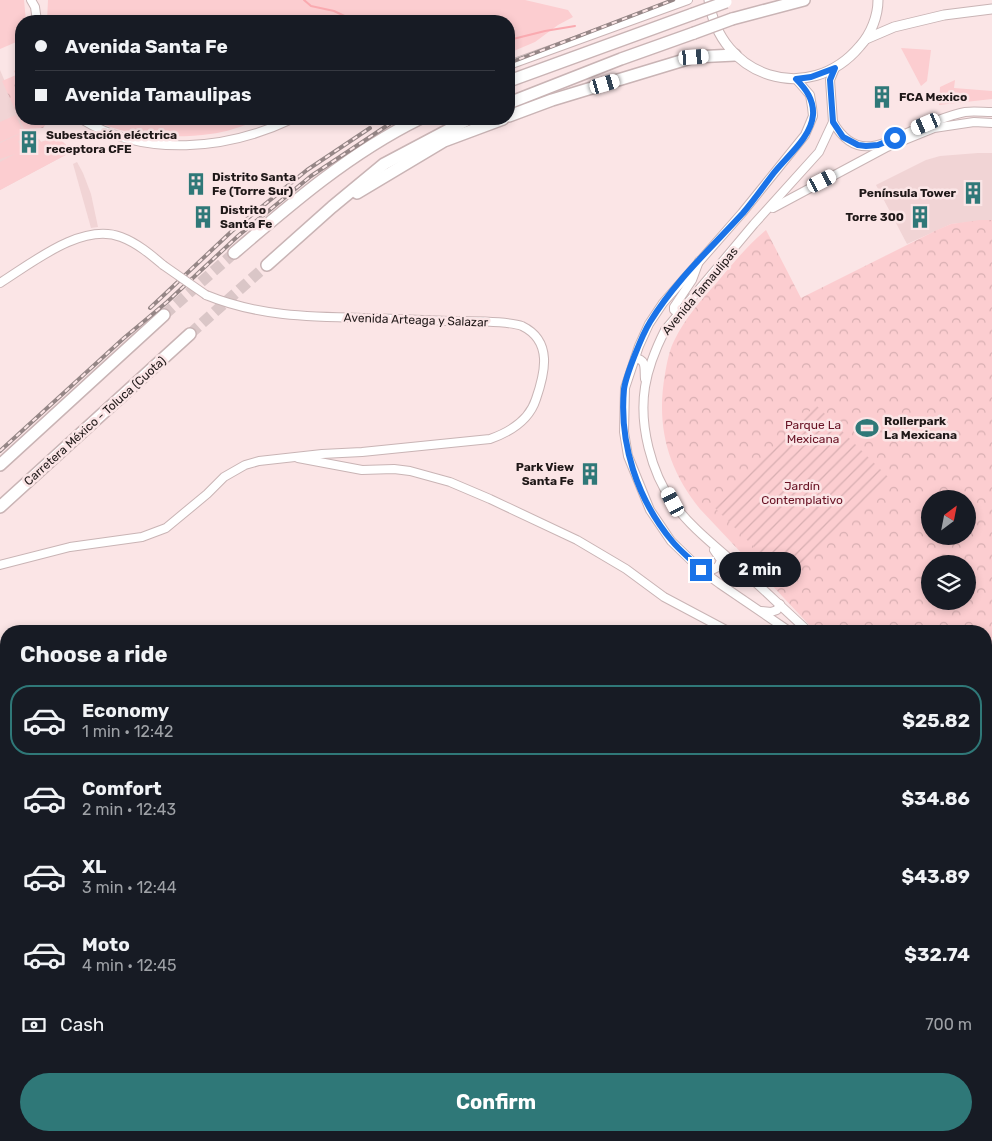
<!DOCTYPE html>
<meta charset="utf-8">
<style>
:root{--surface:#171b24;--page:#242831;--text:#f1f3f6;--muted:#9ea1a6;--line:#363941;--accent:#2f7878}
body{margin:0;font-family:Rubik,sans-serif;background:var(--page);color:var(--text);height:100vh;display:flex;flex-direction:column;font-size:19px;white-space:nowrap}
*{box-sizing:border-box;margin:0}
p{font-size:16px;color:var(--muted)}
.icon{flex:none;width:28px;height:28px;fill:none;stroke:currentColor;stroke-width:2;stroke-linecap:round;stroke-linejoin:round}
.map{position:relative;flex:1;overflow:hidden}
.drawer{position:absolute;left:0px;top:625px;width:992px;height:516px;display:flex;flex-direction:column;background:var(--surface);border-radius:20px 20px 0 0;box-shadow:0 2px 8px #0003}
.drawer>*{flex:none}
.guide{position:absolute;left:15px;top:15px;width:500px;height:110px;border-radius:20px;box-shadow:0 2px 8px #0003;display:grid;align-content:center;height:110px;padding:0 20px;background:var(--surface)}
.needle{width:32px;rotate:32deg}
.buttons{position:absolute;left:921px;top:490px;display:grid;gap:10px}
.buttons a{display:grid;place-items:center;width:55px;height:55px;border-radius:50%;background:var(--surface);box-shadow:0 2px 8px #0003;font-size:25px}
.end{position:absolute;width:22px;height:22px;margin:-11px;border:6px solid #1a73e8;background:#fff;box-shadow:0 0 0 2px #fff}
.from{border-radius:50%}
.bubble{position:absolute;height:35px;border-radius:18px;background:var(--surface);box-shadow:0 2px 8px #0003;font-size:16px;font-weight:700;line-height:35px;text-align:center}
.car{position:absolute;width:15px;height:30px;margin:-15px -8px;border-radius:6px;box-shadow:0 0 4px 1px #0007;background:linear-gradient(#fff 24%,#345 0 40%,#fff 0 76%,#345 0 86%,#fff 0)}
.guide b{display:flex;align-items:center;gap:18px;height:48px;font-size:19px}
.guide b+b{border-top:1px solid var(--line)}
.guide i{width:12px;height:12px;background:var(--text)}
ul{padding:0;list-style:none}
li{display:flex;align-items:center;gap:15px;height:70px;margin:0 10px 8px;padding:0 10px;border:2px solid transparent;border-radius:20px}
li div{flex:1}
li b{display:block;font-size:19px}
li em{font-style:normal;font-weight:700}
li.selected{border-color:var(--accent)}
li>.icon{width:45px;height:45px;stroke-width:1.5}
h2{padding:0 20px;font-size:22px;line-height:60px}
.pay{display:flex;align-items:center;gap:12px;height:55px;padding:0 20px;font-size:19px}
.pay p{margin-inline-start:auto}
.button{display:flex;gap:10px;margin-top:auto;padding:10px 20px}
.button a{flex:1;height:58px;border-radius:30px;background:var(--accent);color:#fff;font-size:20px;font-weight:700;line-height:58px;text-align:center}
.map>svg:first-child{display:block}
</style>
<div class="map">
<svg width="992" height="1141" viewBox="0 0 992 1141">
<defs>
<pattern id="forest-firs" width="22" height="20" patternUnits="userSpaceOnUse" patternTransform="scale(1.25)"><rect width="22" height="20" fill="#fccdd0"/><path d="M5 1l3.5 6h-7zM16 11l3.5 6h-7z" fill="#d8afb2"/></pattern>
<pattern id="park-crowns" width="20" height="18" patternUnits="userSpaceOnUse" patternTransform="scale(1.25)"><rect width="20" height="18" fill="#fccdd0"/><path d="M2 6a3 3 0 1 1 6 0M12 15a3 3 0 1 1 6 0" fill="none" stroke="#d8afb2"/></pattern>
<pattern id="garden-furrows" width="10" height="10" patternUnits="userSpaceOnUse" patternTransform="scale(1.25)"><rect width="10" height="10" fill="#fccdd0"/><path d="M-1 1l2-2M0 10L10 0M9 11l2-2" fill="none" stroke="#d8afb2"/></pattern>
</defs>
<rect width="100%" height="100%" fill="#fbe5e6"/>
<!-- built -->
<g fill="#f1d4d5">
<path d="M 0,70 L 21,119 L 41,142 L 57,137 L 73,151 L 0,190 Z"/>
<path d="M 978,153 L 992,153 L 992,220 L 951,224 L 907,244 L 876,185 L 926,160 L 940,156 Z"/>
<path d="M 77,162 L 83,173 L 91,194 L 98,227 L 91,228 L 73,164 Z"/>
</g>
<!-- grass -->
<g fill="#fccdd0">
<path d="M 0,0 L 24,0 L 26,21 L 21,21 L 21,40 L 0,49 Z"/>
<path d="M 48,0 L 525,0 L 568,10 L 573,17 L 558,25 L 535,42 L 509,53 L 509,21 L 47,21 Z"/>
<path d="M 901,48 L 931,50 L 927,81 L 921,86 Z"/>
<path d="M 955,80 L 954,88 L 992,91 L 992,99 L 939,105 L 940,87 Z"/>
<path d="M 16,115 L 23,132 L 0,142 L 0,122 Z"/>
<path d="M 93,119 L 262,119 C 245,125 228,132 210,134 C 177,139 122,137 93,119 Z"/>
<path d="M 24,132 L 39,132 L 35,135 L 34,134 L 18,141 L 22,151 L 39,144 L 39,139 L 41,142 L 57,137 L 73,151 L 0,190 L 0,162 L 15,154 L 0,159 L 0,143 Z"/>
<path d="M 986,876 L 992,878 L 992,1026 L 986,1025 Z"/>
</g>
<!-- forest -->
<g fill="url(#forest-firs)">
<path d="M 990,922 L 992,925 L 992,1036 L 986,1032 L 986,923 Z"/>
<path d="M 986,1080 L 992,1082 L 992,1141 L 718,1141 L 722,1137 L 726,1140 L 728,1137 L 725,1135 L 986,1135 Z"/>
</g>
<!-- park -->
<g fill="url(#park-crowns)" fill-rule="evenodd">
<path d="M 21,67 L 21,119 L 50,119 L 43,128 L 24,129 L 2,81 L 16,75 L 14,71 Z"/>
<path d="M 980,220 L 992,220 L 992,687 L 986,684 L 986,631 L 815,631 L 700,509 C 667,468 656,425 665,374 C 667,363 669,351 674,341 C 685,318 702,299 719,280 C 734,262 748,245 766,230 L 801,298 L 937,230 L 951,224 ZM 930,499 L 968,499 L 968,536 L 930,536 ZM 930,564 L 968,564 L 968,601 L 930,601 Z"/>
</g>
<!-- garden -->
<path fill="url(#garden-furrows)" d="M 816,405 L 890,479 L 787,580 L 713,506 Z"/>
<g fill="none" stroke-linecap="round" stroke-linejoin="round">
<!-- stream -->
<g stroke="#faaab0" stroke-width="2">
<path d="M 304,0 L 311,6 L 334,11 L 355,21"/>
<path d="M 509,40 L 545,31 L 575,26"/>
<path d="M 0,964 L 6,963"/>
</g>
<!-- motorway-tunnel -->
<g stroke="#dac6c7" stroke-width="11" stroke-dasharray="11 5.5" stroke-linecap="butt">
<path d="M 164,315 L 234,253"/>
<path d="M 190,334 L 267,265"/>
</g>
<defs>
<g id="tertiary">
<path d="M 31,0 L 35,7 L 37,21"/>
<path d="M 509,65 L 688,0"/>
<path d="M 81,119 C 145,158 227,150 292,119"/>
<path d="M 833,122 C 859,168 892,137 928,124 C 939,120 953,114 965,112 C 973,111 983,112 992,112"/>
<path d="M 773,208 L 887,147 L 934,128 L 974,122 L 992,123"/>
<path d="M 0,283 C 32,263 82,222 121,237 C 137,243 150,254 163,265"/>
<path d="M 679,314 L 674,310 L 674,307 L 692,280 L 699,261"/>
<path d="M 635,358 C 647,360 644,368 645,379"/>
<path d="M 298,458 L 362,470 L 394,469 L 410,471 L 450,482 L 490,499 L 577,540 L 626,569 L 664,597 L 728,631"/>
<path d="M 0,565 L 70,547 L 142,537 L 166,528 L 207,494 L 224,477 L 245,465 L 259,461 L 322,454 L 362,452 L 490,439 C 510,432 529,421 536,399 C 545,373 553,341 522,326 C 510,321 465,321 450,321 C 423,320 396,319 370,318 C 312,317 260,317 206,295"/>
<path d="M 701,570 C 711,570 718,571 721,560 L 714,550"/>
<path d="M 761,611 L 771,612 L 777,610 L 780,604"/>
<path d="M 789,631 L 720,584 L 701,570 L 671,541 L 650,510 L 628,456 L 624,432 L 625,388 L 639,346 L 649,324 L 663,303 L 742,213 L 805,135 L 813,116 L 812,107 L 810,95 L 796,79"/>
<path d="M 808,631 C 786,611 764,590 741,569 C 718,548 692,529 673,503 C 651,472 639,425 645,387 C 648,368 656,348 665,330 L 754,224 L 819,152 L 833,122 L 830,80 L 835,68"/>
<path d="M 986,685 L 992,689"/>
<path d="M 986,693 L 992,699"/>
<path d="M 986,724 L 992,717"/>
<path d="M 986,733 L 992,734"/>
</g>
<g id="secondary">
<path d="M 709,0 C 719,77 809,107 860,46 C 871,34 878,16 878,0"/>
<path d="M 866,39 L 894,27 L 944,15 L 992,9"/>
</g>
<g id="motorway">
<path d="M 732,19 L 804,0"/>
<path d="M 509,81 L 693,14"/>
<path d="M 509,103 L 621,59 L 694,33"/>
<path d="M 509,116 L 552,100 L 694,57 L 735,55"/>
<path d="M 357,193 L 444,141 L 503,119"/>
<path d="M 234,253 C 292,203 350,153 419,119"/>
<path d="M 267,265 L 332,207 L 384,164 L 469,119"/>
<path d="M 0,465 L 164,315"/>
<path d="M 0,507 L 190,334"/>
</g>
</defs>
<!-- tertiary casing -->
<use href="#tertiary" stroke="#c9b4b5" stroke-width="10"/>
<!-- secondary casing -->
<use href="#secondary" stroke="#c9b4b5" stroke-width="11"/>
<!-- motorway casing -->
<use href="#motorway" stroke="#c9b4b5" stroke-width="14"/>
<!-- tertiary -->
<use href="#tertiary" stroke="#fff" stroke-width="8"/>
<!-- secondary -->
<use href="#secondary" stroke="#fff" stroke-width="9"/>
<!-- motorway -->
<use href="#motorway" stroke="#fff" stroke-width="11"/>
<defs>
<g id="rail">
<path d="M 509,63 L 673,0"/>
<path d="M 150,308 L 232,231 L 307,170 L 370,128"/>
<path d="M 0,451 L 124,338 L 167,302 L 238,236 L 311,176 L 397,119"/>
</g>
</defs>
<!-- rail casing -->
<use href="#rail" stroke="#958686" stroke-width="4"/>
<!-- rail -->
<use href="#rail" stroke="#fbe5e6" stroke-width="2" stroke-dasharray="5.5" stroke-linecap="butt"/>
<defs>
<path id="tertiary-bridge" d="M 163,265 L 206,295"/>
<g id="motorway-bridge">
<path d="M 693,14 L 726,2"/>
<path d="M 694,33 L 732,19"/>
</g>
</defs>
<!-- tertiary-bridge casing -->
<use href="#tertiary-bridge" stroke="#c9b4b5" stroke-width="10" stroke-linecap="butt"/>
<!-- motorway-bridge casing -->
<use href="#motorway-bridge" stroke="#c9b4b5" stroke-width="14" stroke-linecap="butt"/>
<!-- tertiary-bridge -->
<use href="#tertiary-bridge" stroke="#fff" stroke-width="8"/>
<!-- motorway-bridge -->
<use href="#motorway-bridge" stroke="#fff" stroke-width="11"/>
</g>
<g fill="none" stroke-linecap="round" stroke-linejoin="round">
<!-- route -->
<path stroke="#1a73e8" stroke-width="6" d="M 701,570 C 692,560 680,551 672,541 C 637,499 619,443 624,389 C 626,375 642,335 650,322 C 675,281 711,248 743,213 C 754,200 763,187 773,174 C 786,157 811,138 813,115 C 814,100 806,89 796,79 L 811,77 L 835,68 L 830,80 L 833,122 L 843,137 L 858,145 L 866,146 L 878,145 L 895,138"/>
</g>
<!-- icons -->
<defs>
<symbol id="building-bare" viewBox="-9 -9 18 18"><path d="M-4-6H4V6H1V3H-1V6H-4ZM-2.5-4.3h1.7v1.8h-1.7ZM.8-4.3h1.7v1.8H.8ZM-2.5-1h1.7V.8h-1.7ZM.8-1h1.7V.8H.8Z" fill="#2f7878" stroke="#fbe5e6" stroke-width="2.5" paint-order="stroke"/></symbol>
<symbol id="stadium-bare" viewBox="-9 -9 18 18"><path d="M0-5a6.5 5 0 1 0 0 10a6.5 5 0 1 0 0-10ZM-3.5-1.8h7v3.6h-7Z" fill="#2f7878" stroke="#fbe5e6" stroke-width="2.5" paint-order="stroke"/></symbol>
</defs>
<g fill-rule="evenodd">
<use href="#building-bare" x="866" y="81" width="32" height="32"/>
<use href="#building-bare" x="13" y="126" width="32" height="32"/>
<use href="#building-bare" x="180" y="168" width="32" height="32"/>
<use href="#building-bare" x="957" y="177" width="32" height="32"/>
<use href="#building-bare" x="187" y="201" width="32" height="32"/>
<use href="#building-bare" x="904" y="201" width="32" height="32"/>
<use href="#stadium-bare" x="851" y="412" width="32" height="32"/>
<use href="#building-bare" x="574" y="458" width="32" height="32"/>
</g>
<g text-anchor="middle" stroke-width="5" stroke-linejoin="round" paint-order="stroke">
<!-- poi labels -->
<g font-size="12" font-weight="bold" fill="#1f1818" stroke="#fbe5e6" text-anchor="start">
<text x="899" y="101">FCA Mexico</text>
<text x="46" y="139">Subestación eléctrica<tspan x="46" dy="14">receptora CFE</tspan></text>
<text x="212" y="181">Distrito Santa<tspan x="212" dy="14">Fe (Torre Sur)</tspan></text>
<text x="956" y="197" text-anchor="end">Península Tower</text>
<text x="220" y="214">Distrito<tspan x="220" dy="14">Santa Fe</tspan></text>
<text x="904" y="221" text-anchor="end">Torre 300</text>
<text x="884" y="425">Rollerpark<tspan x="884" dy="14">La Mexicana</tspan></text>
<text x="574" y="471" text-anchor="end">Park View<tspan x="574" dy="14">Santa Fe</tspan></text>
</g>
<!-- street labels -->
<g font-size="12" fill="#1f1818" stroke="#fbe5e6">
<text transform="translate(700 291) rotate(-50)" y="4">Avenida Tamaulipas</text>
<text transform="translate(416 320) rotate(2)" y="4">Avenida Arteaga y Salazar</text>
<text transform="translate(95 421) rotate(-42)" y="4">Carretera México - Toluca (Cuota)</text>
</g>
<!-- park labels -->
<g font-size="12" fill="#681224" stroke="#fbe5e6">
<text x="813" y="429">Parque La<tspan x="813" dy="14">Mexicana</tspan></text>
<text x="802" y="490">Jardín<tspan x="802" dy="14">Contemplativo</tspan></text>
</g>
</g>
</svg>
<div class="buttons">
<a><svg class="needle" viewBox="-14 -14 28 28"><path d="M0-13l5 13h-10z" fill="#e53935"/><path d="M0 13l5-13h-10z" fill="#9ea1a6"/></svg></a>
<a><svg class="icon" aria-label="layers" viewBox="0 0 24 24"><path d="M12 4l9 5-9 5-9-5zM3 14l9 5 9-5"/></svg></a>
</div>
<i class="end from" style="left:895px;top:138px"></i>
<i class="end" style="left:701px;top:570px"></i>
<div class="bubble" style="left:719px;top:552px;width:82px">2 min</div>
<i class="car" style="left:694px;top:57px;rotate:86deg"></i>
<i class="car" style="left:605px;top:84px;rotate:74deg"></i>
<i class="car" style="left:926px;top:124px;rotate:247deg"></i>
<i class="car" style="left:822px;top:181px;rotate:63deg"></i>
<i class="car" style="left:673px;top:502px;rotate:332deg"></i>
<div class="guide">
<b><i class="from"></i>Avenida Santa Fe</b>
<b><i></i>Avenida Tamaulipas</b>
</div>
<section class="drawer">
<h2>Choose a ride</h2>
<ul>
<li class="selected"><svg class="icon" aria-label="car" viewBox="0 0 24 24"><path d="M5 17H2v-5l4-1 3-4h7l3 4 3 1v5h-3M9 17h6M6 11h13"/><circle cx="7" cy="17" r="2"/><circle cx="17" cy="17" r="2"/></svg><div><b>Economy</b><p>1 min · 12:42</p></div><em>$25.82</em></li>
<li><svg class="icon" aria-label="car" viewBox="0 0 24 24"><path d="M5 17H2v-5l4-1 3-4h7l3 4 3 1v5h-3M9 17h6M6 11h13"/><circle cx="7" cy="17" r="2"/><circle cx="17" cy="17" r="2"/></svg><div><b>Comfort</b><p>2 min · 12:43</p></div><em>$34.86</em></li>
<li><svg class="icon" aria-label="car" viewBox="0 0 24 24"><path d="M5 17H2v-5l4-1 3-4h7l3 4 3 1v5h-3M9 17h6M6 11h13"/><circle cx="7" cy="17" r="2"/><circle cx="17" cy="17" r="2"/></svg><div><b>XL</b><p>3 min · 12:44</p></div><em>$43.89</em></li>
<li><svg class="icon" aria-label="car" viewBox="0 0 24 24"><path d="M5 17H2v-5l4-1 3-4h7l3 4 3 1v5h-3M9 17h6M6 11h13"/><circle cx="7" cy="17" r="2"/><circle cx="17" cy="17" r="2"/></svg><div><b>Moto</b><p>4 min · 12:45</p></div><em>$32.74</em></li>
</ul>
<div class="pay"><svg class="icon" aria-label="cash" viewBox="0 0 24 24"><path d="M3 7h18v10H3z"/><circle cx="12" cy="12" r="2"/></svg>Cash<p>700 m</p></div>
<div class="button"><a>Confirm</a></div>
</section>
</div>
